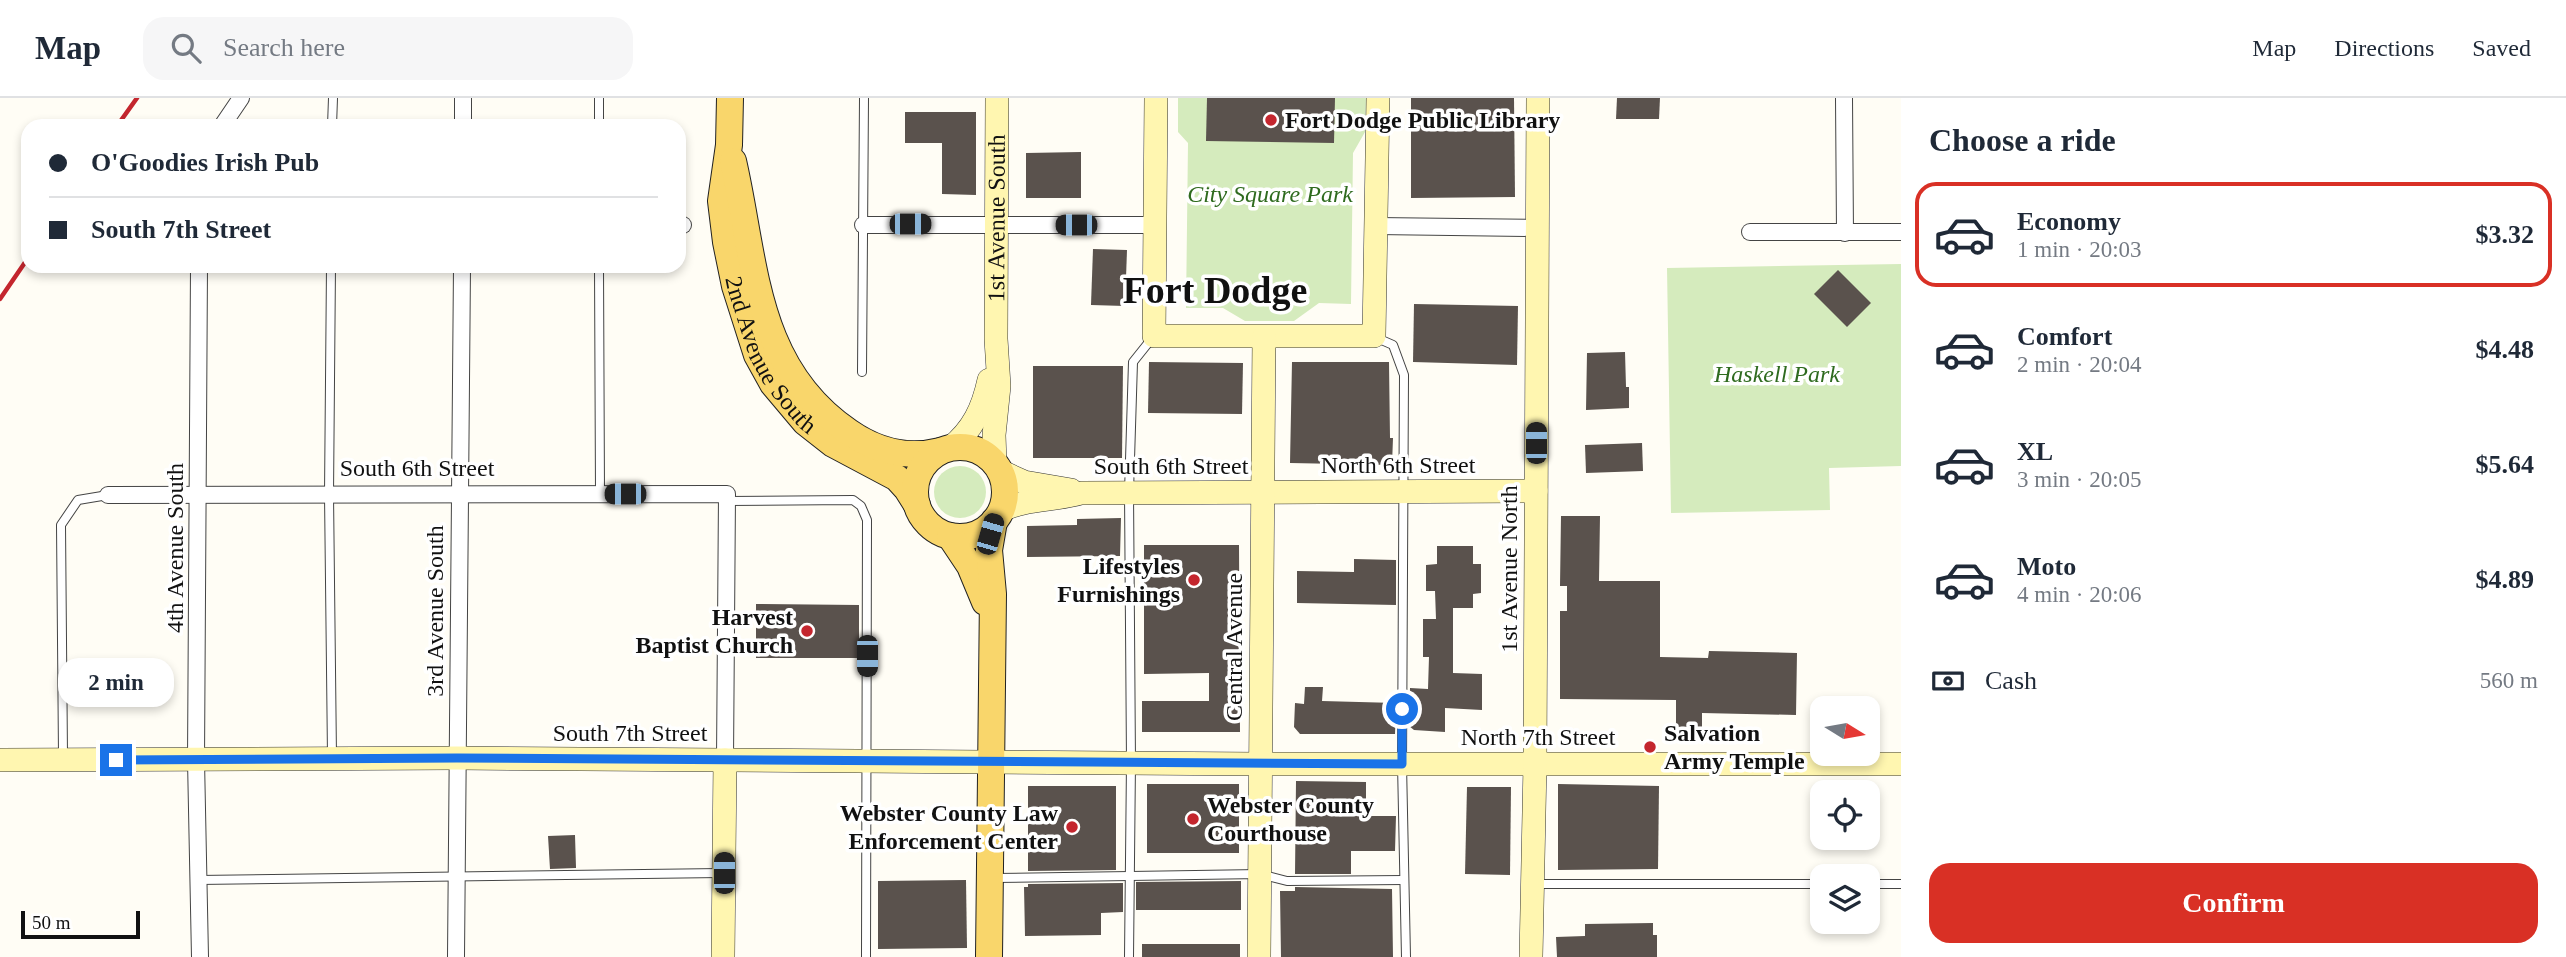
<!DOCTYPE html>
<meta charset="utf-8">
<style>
:root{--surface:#fff;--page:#f6f6f7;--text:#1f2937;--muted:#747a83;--line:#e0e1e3;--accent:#d93025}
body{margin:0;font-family:Georgia,serif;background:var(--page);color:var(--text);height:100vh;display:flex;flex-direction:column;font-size:26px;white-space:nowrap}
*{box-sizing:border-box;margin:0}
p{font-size:23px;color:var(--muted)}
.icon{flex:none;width:38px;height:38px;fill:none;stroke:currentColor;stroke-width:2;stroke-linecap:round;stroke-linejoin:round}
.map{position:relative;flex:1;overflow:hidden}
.side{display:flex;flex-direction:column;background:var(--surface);width:665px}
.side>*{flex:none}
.guide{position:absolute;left:21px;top:21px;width:665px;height:154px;border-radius:21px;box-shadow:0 4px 10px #0003;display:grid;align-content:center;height:154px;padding:0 28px;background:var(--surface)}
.needle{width:46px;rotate:101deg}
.tools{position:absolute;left:1810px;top:598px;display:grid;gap:14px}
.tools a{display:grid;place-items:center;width:70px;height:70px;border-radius:14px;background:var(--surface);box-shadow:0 4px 10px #0003;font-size:35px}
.scale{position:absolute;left:21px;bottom:18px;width:119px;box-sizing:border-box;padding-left:7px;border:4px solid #111;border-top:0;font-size:19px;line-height:24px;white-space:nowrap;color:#111;-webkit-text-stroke:5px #fff;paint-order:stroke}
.end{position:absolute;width:32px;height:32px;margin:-16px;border:9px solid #1a73e8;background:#fff;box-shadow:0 0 0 4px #fff}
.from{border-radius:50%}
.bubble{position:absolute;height:49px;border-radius:21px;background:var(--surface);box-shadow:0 4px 10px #0003;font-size:23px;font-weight:600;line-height:49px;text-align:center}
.car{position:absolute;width:21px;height:42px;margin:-21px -10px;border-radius:9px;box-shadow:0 0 5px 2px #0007;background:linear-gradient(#222 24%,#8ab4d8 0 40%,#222 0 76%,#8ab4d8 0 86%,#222 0)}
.guide b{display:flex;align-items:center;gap:24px;height:66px;font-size:26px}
.guide b+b{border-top:2px solid var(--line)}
.guide i{width:18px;height:18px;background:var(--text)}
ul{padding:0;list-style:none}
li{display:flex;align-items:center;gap:21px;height:105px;margin:0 14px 10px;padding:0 14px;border:4px solid transparent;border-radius:21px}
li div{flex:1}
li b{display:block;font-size:26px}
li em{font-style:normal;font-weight:600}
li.current{border-color:var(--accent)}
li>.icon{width:63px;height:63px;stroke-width:1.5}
h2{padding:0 28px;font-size:32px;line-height:84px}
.pay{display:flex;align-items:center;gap:18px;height:77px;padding:0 28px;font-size:26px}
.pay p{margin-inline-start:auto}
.primary-button{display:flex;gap:14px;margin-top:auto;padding:14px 28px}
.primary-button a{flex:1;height:80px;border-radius:21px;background:var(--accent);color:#fff;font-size:28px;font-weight:600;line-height:80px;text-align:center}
header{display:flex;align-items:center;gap:42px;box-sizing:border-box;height:98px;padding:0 35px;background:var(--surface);border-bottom:2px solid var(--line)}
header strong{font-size:33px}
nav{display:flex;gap:38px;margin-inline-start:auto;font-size:24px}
.search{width:490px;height:63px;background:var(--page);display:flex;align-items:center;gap:18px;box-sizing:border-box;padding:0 24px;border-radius:21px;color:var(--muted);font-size:26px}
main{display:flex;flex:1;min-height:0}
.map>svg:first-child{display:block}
</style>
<header>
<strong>Map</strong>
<div class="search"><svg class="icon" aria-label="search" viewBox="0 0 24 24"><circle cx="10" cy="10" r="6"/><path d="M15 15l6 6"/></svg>Search here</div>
<nav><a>Map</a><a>Directions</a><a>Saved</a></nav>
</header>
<main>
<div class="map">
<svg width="1901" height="859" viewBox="0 0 1901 859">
<rect width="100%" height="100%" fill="#fffdf5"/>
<!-- green -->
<g fill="#d5ebbd">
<path d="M 1178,0 L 1366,0 L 1365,34 L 1353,55 L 1351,206 L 1319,205 L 1294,223 L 1245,223 L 1223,210 L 1186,210 L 1188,45 L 1178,34 Z"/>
<path d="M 1901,166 L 1901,368 L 1829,370 L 1830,412 L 1671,415 L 1667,170 Z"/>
<circle cx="960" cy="394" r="26"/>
</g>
<!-- building -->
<g fill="#5a524d">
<path d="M 1207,0 L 1335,0 L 1334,45 L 1206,43 Z"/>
<path d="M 1411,0 L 1514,0 L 1515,99 L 1411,100 Z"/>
<path d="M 1617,0 L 1660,0 L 1659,21 L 1616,21 Z"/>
<path d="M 905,14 L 976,14 L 976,97 L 942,96 L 942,45 L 905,45 Z"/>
<path d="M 1081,54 L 1081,100 L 1026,100 L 1026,55 Z"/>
<path d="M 1093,151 L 1127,152 L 1125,208 L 1091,207 Z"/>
<path d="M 1838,172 L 1871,205 L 1847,229 L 1814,196 Z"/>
<path d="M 1414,206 L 1518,208 L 1517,267 L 1413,264 Z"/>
<path d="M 1625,254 L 1626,289 L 1629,289 L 1629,310 L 1586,312 L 1587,255 Z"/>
<path d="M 1149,264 L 1243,265 L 1242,316 L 1148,315 Z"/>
<path d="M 1292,264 L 1389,264 L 1390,340 L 1393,340 L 1392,367 L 1290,365 Z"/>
<path d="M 1033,268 L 1123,268 L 1122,360 L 1033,360 Z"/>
<path d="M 1642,345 L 1643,373 L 1586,375 L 1585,347 Z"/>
<path d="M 1561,418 L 1600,418 L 1599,483 L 1660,483 L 1660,559 L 1708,560 L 1709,553 L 1797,555 L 1796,617 L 1702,615 L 1702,631 L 1676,631 L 1676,602 L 1560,601 L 1560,513 L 1567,513 L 1567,488 L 1560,488 Z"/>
<path d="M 1121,420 L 1120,458 L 1027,459 L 1027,428 L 1077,427 L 1077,421 Z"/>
<path d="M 1144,447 L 1239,447 L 1240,634 L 1142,634 L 1142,603 L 1209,603 L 1209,575 L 1144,576 Z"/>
<path d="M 1437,448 L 1473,448 L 1473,466 L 1481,466 L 1481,495 L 1473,496 L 1473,510 L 1453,510 L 1453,575 L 1482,576 L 1482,612 L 1445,610 L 1445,634 L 1414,632 L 1409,628 L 1410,590 L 1428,591 L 1429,559 L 1423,559 L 1423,521 L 1436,521 L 1435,493 L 1426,493 L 1426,467 L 1437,466 Z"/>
<path d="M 1354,461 L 1396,462 L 1396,507 L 1297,505 L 1297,473 L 1354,474 Z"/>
<path d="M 756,506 L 859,507 L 859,560 L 756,560 Z"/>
<path d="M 1305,589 L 1323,589 L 1322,603 L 1396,605 L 1395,636 L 1300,636 L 1294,629 L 1295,605 L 1304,606 Z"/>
<path d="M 1296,683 L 1366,684 L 1366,718 L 1396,718 L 1395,753 L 1351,753 L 1351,776 L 1295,776 Z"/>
<rect x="1147" y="686" width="92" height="69"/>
<path d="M 1558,686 L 1659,688 L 1658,771 L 1558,772 Z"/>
<path d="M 1028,688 L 1116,688 L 1116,772 L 1028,773 Z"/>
<path d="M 1467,689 L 1511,689 L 1510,777 L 1465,776 Z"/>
<path d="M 575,737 L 576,770 L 550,771 L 548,738 Z"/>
<path d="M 966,782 L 967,850 L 878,851 L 878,783 Z"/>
<path d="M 1241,783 L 1241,812 L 1136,812 L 1136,784 Z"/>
<path d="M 1123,785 L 1123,814 L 1101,815 L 1101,837 L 1025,838 L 1024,789 L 1028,789 L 1028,786 Z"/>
<path d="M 1295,789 L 1392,791 L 1393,859 L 1281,859 L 1280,793 L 1295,793 Z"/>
<path d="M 1653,825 L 1653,837 L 1657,837 L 1657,859 L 1557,859 L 1556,839 L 1585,838 L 1585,826 Z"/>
<rect x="1142" y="846" width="98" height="13"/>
</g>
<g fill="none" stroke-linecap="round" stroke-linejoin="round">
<defs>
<g id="lane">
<path d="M 332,28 L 333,0"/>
<path d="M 599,28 L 599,0"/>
<path d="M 331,168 L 329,396 L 332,658"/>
<path d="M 599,168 L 600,396"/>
<path d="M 1377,240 L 1393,247 L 1404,277 L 1402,666 L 1406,859"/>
<path d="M 862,274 L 864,0"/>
<path d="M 727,403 L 853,402 L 861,408 L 867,422 L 866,859"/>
<path d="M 63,658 L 61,427 L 78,402 L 108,397"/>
<path d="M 994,780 L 1260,776 L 1287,783 L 1404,782"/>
<path d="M 198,782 L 721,775"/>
<path d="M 1534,786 L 1822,786"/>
<path d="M 1867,786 L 1901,786"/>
<path d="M 1129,859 L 1131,664 L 1129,394 L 1133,264 L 1153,239"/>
</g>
<g id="street">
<path d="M 463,0 L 463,28"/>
<path d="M 1844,0 L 1845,135"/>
<path d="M 222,28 L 241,0"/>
<path d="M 679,127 L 683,127"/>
<path d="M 863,127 L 1155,127"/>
<path d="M 1376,128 L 1536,130"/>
<path d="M 1750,134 L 1901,134"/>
<path d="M 199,168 L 196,662 L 200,859"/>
<path d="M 108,397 L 727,396 L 725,662"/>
<path d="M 456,859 L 462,168"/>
</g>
<g id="secondary">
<path d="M 1156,0 L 1154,238 L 1374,238 L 1378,0"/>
<path d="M 950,350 C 973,332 983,310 989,282"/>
<path id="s1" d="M 995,365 L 994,337 L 999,288 L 996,241 L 997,0"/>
<path d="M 1000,373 L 1024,384 L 1071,392"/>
<path d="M 1000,413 C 1026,400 1054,403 1081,395 L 1536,393"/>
<path d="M 0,662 L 457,660 L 1260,666 L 1901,666"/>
<path d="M 723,859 L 725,662"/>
<path d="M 1259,859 L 1264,239"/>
<path d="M 1531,859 L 1535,666 L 1538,0"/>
</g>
<g id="primary">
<path id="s2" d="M 730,0 L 729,47 L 721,103 L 726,144 L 735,188 L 757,257 L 773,286 L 805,324 L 833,346 L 897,380 L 907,391 L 917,407"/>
<path d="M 733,63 C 756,163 753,269 849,334 C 876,353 908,361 940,353"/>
<circle cx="960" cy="394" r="45"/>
<path d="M 950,438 L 970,468 L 985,504"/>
<path d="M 989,859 L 993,496 L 989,452 L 994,423"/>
</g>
</defs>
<!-- lane casing -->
<use href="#lane" stroke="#444" stroke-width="10"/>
<!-- street casing -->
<use href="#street" stroke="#444" stroke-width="18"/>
<!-- secondary casing -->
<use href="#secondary" stroke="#333" stroke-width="24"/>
<!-- primary casing -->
<use href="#primary" stroke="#222" stroke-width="28"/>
<!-- lane -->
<use href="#lane" stroke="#fff" stroke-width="8"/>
<!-- street -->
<use href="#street" stroke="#fff" stroke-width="16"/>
<!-- secondary -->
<use href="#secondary" stroke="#fff6b0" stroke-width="23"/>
<!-- primary -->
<use href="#primary" stroke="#f9d66b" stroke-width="26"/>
<!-- rail -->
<g stroke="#c4262e" stroke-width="4.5">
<path d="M 117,28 L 137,0"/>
<path d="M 0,201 L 28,160"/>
</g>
</g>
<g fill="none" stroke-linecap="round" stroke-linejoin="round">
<!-- route -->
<path stroke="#1a73e8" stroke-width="9" d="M 116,662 L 457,660 L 1402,666 L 1402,611"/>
</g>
<!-- markers -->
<g fill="#c4262e" stroke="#fff" stroke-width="2.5">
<circle cx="1271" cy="22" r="7"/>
<circle cx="1194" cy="482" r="7"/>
<circle cx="807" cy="533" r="7"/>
<circle cx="1650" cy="649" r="7"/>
<circle cx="1193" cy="721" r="7"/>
<circle cx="1072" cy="729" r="7"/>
</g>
<g text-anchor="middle" stroke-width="7" stroke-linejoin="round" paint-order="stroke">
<!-- poi labels -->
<g font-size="24" font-weight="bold" fill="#111" stroke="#fff" text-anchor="start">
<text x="1285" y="30">Fort Dodge Public Library</text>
<text x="1180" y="476" text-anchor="end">Lifestyles<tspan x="1180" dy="28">Furnishings</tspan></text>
<text x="793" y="527" text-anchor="end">Harvest<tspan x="793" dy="28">Baptist Church</tspan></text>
<text x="1664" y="643">Salvation<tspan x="1664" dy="28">Army Temple</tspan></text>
<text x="1207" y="715">Webster County<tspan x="1207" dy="28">Courthouse</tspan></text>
<text x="1058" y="723" text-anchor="end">Webster County Law<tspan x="1058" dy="28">Enforcement Center</tspan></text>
</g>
<!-- park labels -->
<g font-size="24" font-style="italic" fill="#2f6b1f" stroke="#fff">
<text x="1270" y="104">City Square Park</text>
<text x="1777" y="284">Haskell Park</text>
</g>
<!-- street labels -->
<g font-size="24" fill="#111" stroke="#fff">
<text dy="8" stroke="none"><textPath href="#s1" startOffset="245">1st Avenue South</textPath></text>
<text dy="8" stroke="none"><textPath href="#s2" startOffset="268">2nd Avenue South</textPath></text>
<text x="1398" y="375">North 6th Street</text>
<text x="1171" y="376">South 6th Street</text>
<text x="417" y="378">South 6th Street</text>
<text transform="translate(175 450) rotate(-90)" y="8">4th Avenue South</text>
<text transform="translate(1509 471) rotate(-90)" y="8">1st Avenue North</text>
<text transform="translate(435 513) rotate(-90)" y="8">3rd Avenue South</text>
<text transform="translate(1234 549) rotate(-90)" y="8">Central Avenue</text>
<text x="630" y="643">South 7th Street</text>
<text x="1538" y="647">North 7th Street</text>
</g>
<!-- town labels -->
<g font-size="38" font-weight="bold" fill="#111" stroke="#fff">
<text x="1215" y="205">Fort Dodge</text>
</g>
</g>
</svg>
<div class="tools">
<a><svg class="needle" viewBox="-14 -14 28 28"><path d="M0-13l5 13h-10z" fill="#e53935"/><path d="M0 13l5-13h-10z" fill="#747a83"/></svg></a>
<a><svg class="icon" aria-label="locate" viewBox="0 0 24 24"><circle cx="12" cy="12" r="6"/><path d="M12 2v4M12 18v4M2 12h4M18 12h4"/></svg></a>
<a><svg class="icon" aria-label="layers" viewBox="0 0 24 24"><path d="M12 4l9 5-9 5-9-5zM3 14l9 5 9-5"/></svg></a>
</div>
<div class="scale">50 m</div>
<i class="end from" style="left:1402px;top:611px"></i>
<i class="end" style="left:116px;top:662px"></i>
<div class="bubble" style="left:58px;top:560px;width:116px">2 min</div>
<i class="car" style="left:910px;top:126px;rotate:90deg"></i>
<i class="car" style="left:1076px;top:127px;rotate:270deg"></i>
<i class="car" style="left:1536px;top:345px;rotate:0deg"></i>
<i class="car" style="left:625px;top:396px;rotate:270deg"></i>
<i class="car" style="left:990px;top:436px;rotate:16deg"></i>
<i class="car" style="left:867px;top:558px;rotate:180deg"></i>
<i class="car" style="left:724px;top:775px;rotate:0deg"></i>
<div class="guide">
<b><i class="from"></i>O'Goodies Irish Pub</b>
<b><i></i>South 7th Street</b>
</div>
</div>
<section class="side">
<h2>Choose a ride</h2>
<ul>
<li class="current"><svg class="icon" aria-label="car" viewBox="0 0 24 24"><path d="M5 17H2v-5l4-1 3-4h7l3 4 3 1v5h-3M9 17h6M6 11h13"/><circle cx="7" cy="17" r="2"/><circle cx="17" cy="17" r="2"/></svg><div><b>Economy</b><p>1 min · 20:03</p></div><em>$3.32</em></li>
<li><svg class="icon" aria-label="car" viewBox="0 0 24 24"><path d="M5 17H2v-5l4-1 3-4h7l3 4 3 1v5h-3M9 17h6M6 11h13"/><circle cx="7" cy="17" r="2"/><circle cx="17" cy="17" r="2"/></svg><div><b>Comfort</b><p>2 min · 20:04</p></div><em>$4.48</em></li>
<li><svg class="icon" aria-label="car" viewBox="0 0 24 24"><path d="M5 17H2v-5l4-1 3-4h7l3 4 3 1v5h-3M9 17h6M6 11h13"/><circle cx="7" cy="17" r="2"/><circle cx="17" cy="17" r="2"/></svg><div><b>XL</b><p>3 min · 20:05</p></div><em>$5.64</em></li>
<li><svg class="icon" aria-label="car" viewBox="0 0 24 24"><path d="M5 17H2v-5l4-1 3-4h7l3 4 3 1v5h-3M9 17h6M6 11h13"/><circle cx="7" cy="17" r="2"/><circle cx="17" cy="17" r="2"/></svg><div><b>Moto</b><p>4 min · 20:06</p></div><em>$4.89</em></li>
</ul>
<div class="pay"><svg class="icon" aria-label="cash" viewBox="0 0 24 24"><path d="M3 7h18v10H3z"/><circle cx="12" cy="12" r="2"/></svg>Cash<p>560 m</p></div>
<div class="primary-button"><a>Confirm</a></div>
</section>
</main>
